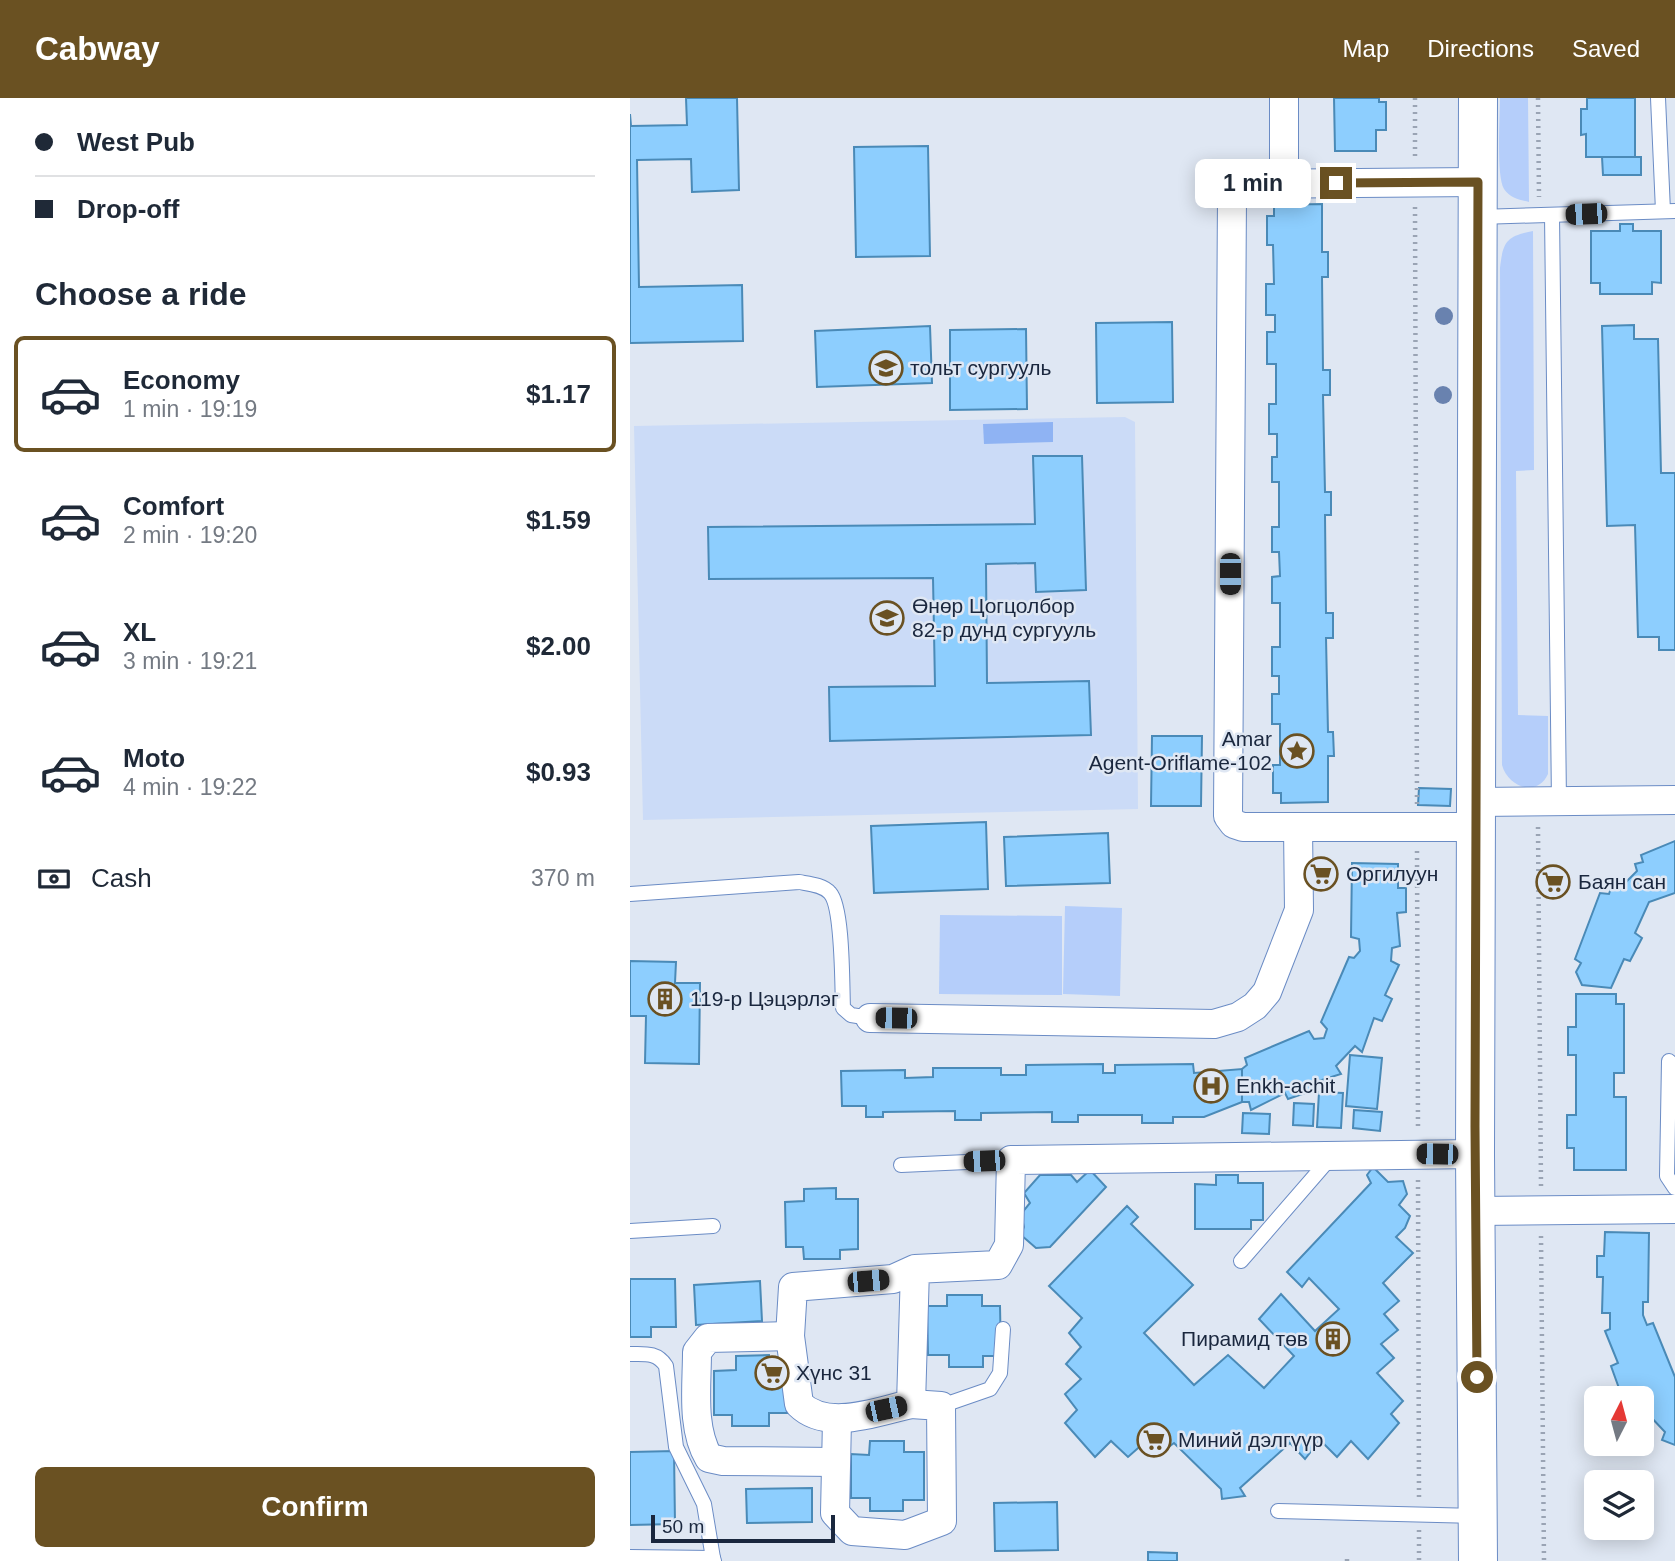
<!DOCTYPE html>
<meta charset="utf-8">
<style>
:root{--surface:#fff;--page:#f2f2f3;--text:#1f2937;--muted:#747a83;--line:#e0e1e3;--accent:#6a5122}
body{margin:0;font-family:Helvetica,sans-serif;background:var(--page);color:var(--text);height:100vh;display:flex;flex-direction:column;font-size:26px;white-space:nowrap}
*{box-sizing:border-box;margin:0}
p{font-size:23px;color:var(--muted)}
.icon{flex:none;width:38px;height:38px;fill:none;stroke:currentColor;stroke-width:2;stroke-linecap:round;stroke-linejoin:round}
.map{position:relative;flex:1;overflow:hidden}
.details{display:flex;flex-direction:column;background:var(--surface);width:630px}
.details>*{flex:none}
.guide{display:grid;align-content:center;height:154px;padding:0 35px;background:var(--surface)}
.needle{width:46px;rotate:6deg}
.fabs{position:absolute;left:954px;top:1288px;display:grid;gap:14px}
.fabs a{display:grid;place-items:center;width:70px;height:70px;border-radius:10px;background:var(--surface);box-shadow:0 4px 18px #0003;font-size:35px}
.scale{position:absolute;left:21px;bottom:18px;width:184px;box-sizing:border-box;padding-left:7px;border:4px solid #1a273e;border-top:0;font-size:19px;line-height:24px;white-space:nowrap;color:#1a273e;-webkit-text-stroke:5px #dfe7f3;paint-order:stroke}
.end{position:absolute;width:32px;height:32px;margin:-16px;border:9px solid #6a5122;background:#fff;box-shadow:0 0 0 4px #fff}
.from{border-radius:50%}
.bubble{position:absolute;height:49px;border-radius:10px;background:var(--surface);box-shadow:0 4px 18px #0003;font-size:23px;font-weight:700;line-height:49px;text-align:center}
.car{position:absolute;width:21px;height:42px;margin:-21px -10px;border-radius:9px;box-shadow:0 0 5px 2px #0007;background:linear-gradient(#222 24%,#8ab4d8 0 40%,#222 0 76%,#8ab4d8 0 86%,#222 0)}
.guide b{display:flex;align-items:center;gap:24px;height:66px;font-size:26px}
.guide b+b{border-top:2px solid var(--line)}
.guide i{width:18px;height:18px;background:var(--text)}
ul{padding:0;list-style:none}
li{display:flex;align-items:center;gap:21px;height:116px;margin:0 14px 10px;padding:0 21px;border:4px solid transparent;border-radius:10px}
li div{flex:1}
li b{display:block;font-size:26px}
li em{font-style:normal;font-weight:700}
li.on{border-color:var(--accent)}
li>.icon{width:63px;height:63px;stroke-width:1.5}
h2{padding:0 35px;font-size:32px;line-height:84px}
.pay{display:flex;align-items:center;gap:18px;height:77px;padding:0 35px;font-size:26px}
.pay p{margin-inline-start:auto}
.cta{display:flex;gap:14px;margin-top:auto;padding:14px 35px}
.cta a{flex:1;height:80px;border-radius:10px;background:var(--accent);color:#fff;font-size:28px;font-weight:700;line-height:80px;text-align:center}
header{display:flex;align-items:center;gap:42px;box-sizing:border-box;height:98px;padding:0 35px;background:var(--accent);color:#fff}
header strong{font-size:33px}
nav{display:flex;gap:38px;margin-inline-start:auto;font-size:24px}
main{display:flex;flex:1;min-height:0}
.map>svg:first-child{display:block}
</style>
<header>
<strong>Cabway</strong>
<nav><a>Map</a><a>Directions</a><a>Saved</a></nav>
</header>
<main>
<section class="details">
<div class="guide">
<b><i class="from"></i>West Pub</b>
<b><i></i>Drop-off</b>
</div>
<h2>Choose a ride</h2>
<ul>
<li class="on"><svg class="icon" aria-label="car" viewBox="0 0 24 24"><path d="M5 17H2v-5l4-1 3-4h7l3 4 3 1v5h-3M9 17h6M6 11h13"/><circle cx="7" cy="17" r="2"/><circle cx="17" cy="17" r="2"/></svg><div><b>Economy</b><p>1 min · 19:19</p></div><em>$1.17</em></li>
<li><svg class="icon" aria-label="car" viewBox="0 0 24 24"><path d="M5 17H2v-5l4-1 3-4h7l3 4 3 1v5h-3M9 17h6M6 11h13"/><circle cx="7" cy="17" r="2"/><circle cx="17" cy="17" r="2"/></svg><div><b>Comfort</b><p>2 min · 19:20</p></div><em>$1.59</em></li>
<li><svg class="icon" aria-label="car" viewBox="0 0 24 24"><path d="M5 17H2v-5l4-1 3-4h7l3 4 3 1v5h-3M9 17h6M6 11h13"/><circle cx="7" cy="17" r="2"/><circle cx="17" cy="17" r="2"/></svg><div><b>XL</b><p>3 min · 19:21</p></div><em>$2.00</em></li>
<li><svg class="icon" aria-label="car" viewBox="0 0 24 24"><path d="M5 17H2v-5l4-1 3-4h7l3 4 3 1v5h-3M9 17h6M6 11h13"/><circle cx="7" cy="17" r="2"/><circle cx="17" cy="17" r="2"/></svg><div><b>Moto</b><p>4 min · 19:22</p></div><em>$0.93</em></li>
</ul>
<div class="pay"><svg class="icon" aria-label="cash" viewBox="0 0 24 24"><path d="M3 7h18v10H3z"/><circle cx="12" cy="12" r="2"/></svg>Cash<p>370 m</p></div>
<div class="cta"><a>Confirm</a></div>
</section>
<div class="map">
<svg width="1045" height="1463" viewBox="0 0 1045 1463">
<rect width="100%" height="100%" fill="#dfe7f3"/>
<!-- built -->
<path fill="#cbdbf7" d="M 495,319 L 505,324 L 508,711 L 13,722 L 4,328 Z"/>
<!-- green -->
<g fill="#b5cefa">
<path d="M 870,0 L 898,0 L 899,104 C 890,102 880,100 874,91 C 866,77 870,19 870,0 Z"/>
<path d="M 903,133 L 904,372 L 886,373 L 888,617 L 918,618 L 918,676 C 907,700 878,689 872,667 L 870,170 C 873,144 876,138 903,133 Z"/>
<path d="M 435,808 L 492,810 L 490,898 L 433,896 Z"/>
<path d="M 310,817 L 432,818 L 432,897 L 309,896 Z"/>
</g>
<!-- forest -->
<path fill="#8fb3f3" d="M 423,324 L 423,344 L 354,346 L 353,326 Z"/>
<!-- building -->
<g fill="#8dcefe" stroke="#4a8ab7" stroke-width="2">
<path d="M 56,0 L 107,0 L 109,92 L 62,94 L 61,61 L 7,62 L 9,189 L 112,187 L 113,243 L 0,245 L 0,16 L 1,28 L 57,27 Z"/>
<path d="M 704,0 L 749,0 L 749,4 L 756,4 L 756,32 L 746,32 L 746,53 L 705,53 Z"/>
<path d="M 957,0 L 1005,0 L 1005,59 L 956,59 L 956,36 L 951,37 L 951,11 L 957,11 Z"/>
<path d="M 298,48 L 300,158 L 226,159 L 224,49 Z"/>
<path d="M 972,59 L 1011,59 L 1011,77 L 973,77 Z"/>
<path d="M 692,106 L 692,154 L 698,154 L 698,179 L 692,179 L 693,272 L 700,272 L 700,297 L 693,297 L 695,394 L 701,394 L 701,417 L 695,417 L 696,515 L 703,515 L 703,540 L 696,540 L 698,634 L 703,634 L 704,658 L 698,658 L 698,704 L 651,705 L 651,695 L 643,695 L 643,667 L 650,667 L 650,626 L 642,626 L 642,596 L 649,596 L 649,578 L 642,578 L 642,549 L 650,549 L 650,505 L 642,505 L 642,479 L 650,478 L 649,454 L 642,454 L 642,429 L 649,429 L 649,384 L 642,384 L 642,359 L 647,359 L 647,336 L 639,336 L 639,306 L 646,306 L 646,266 L 637,266 L 637,234 L 645,234 L 645,217 L 636,217 L 636,186 L 644,186 L 643,147 L 637,147 L 637,118 L 644,118 L 644,107 Z"/>
<path d="M 990,126 L 1003,126 L 1003,133 L 1031,133 L 1031,185 L 1022,184 L 1022,196 L 970,196 L 970,185 L 961,185 L 961,133 L 990,133 Z"/>
<path d="M 542,224 L 543,304 L 467,305 L 466,225 Z"/>
<path d="M 1004,227 L 1004,241 L 1028,241 L 1031,375 L 1045,375 L 1045,552 L 1029,552 L 1029,539 L 1008,539 L 1005,427 L 977,428 L 972,228 Z"/>
<path d="M 300,228 L 302,285 L 187,289 L 185,233 Z"/>
<path d="M 396,231 L 397,311 L 320,312 L 320,232 Z"/>
<path d="M 403,358 L 452,358 L 456,492 L 406,494 L 405,465 L 356,466 L 357,585 L 459,583 L 461,637 L 200,643 L 199,589 L 305,588 L 303,480 L 79,481 L 78,429 L 405,426 Z"/>
<path d="M 522,638 L 572,638 L 571,708 L 521,708 Z"/>
<path d="M 789,690 L 821,691 L 820,708 L 788,707 Z"/>
<path d="M 356,724 L 358,791 L 244,795 L 241,728 Z"/>
<path d="M 478,735 L 480,785 L 376,788 L 374,739 Z"/>
<path d="M 1045,743 L 1045,795 L 1019,804 L 1005,835 L 1012,840 L 1000,863 L 994,861 L 981,890 L 952,887 L 946,874 L 951,865 L 945,861 L 970,795 L 979,796 L 982,787 L 990,790 L 1007,773 L 1005,766 L 1013,764 L 1011,757 Z"/>
<path d="M 722,765 L 768,766 L 768,790 L 776,790 L 776,814 L 767,815 L 770,848 L 762,850 L 761,863 L 769,867 L 755,897 L 762,901 L 752,923 L 744,920 L 732,954 L 725,948 L 706,968 L 711,976 L 679,986 L 681,993 L 658,1001 L 655,995 L 621,1012 L 619,1004 L 612,1004 L 612,971 L 617,967 L 615,960 L 679,933 L 684,941 L 694,940 L 697,931 L 691,924 L 719,859 L 724,860 L 730,853 L 729,841 L 721,839 Z"/>
<path d="M 0,863 L 46,864 L 45,885 L 70,885 L 69,966 L 15,965 L 16,918 L 0,918 Z"/>
<path d="M 946,896 L 986,896 L 986,906 L 994,906 L 994,975 L 984,975 L 984,999 L 996,999 L 996,1072 L 944,1072 L 944,1050 L 937,1050 L 937,1017 L 946,1017 L 946,957 L 938,957 L 938,929 L 946,929 Z"/>
<path d="M 720,957 L 752,960 L 747,1011 L 716,1008 Z"/>
<path d="M 473,966 L 473,975 L 485,975 L 485,967 L 563,966 L 564,975 L 612,971 L 612,1004 L 574,1019 L 543,1019 L 543,1025 L 512,1025 L 512,1017 L 448,1017 L 448,1024 L 422,1024 L 422,1014 L 351,1015 L 351,1022 L 325,1022 L 325,1013 L 253,1014 L 253,1019 L 236,1019 L 236,1008 L 212,1008 L 211,973 L 275,972 L 275,980 L 303,979 L 303,970 L 371,970 L 371,977 L 396,977 L 396,967 Z"/>
<path d="M 689,994 L 713,995 L 711,1030 L 687,1029 Z"/>
<path d="M 664,1005 L 684,1006 L 683,1028 L 663,1027 Z"/>
<path d="M 724,1012 L 752,1014 L 750,1033 L 723,1030 Z"/>
<path d="M 613,1015 L 640,1016 L 639,1036 L 612,1035 Z"/>
<path d="M 743,1069 L 758,1084 L 773,1083 L 777,1096 L 769,1107 L 780,1118 L 775,1130 L 766,1139 L 783,1155 L 753,1185 L 769,1203 L 754,1216 L 768,1232 L 751,1246 L 764,1260 L 747,1275 L 773,1303 L 761,1316 L 769,1325 L 738,1361 L 721,1343 L 707,1359 L 690,1342 L 675,1361 L 660,1345 L 610,1390 L 615,1398 L 592,1401 L 591,1391 L 544,1345 L 527,1358 L 515,1344 L 498,1359 L 481,1343 L 465,1359 L 435,1325 L 447,1312 L 435,1296 L 451,1281 L 436,1266 L 451,1249 L 439,1235 L 452,1220 L 419,1188 L 497,1108 L 508,1119 L 501,1126 L 563,1187 L 514,1235 L 564,1287 L 598,1257 L 634,1290 L 664,1258 L 629,1221 L 651,1196 L 685,1233 L 709,1211 L 679,1180 L 672,1189 L 657,1174 L 741,1085 L 737,1077 Z"/>
<path d="M 460,1072 L 476,1089 L 420,1149 L 406,1150 L 391,1137 L 394,1129 L 391,1116 L 400,1105 L 394,1095 L 410,1077 L 441,1077 L 447,1084 Z"/>
<path d="M 586,1077 L 608,1077 L 608,1085 L 633,1085 L 633,1122 L 621,1122 L 621,1131 L 565,1131 L 565,1086 L 586,1087 Z"/>
<path d="M 206,1090 L 206,1101 L 228,1101 L 228,1151 L 210,1152 L 210,1161 L 174,1161 L 173,1149 L 156,1149 L 155,1104 L 174,1103 L 174,1091 Z"/>
<path d="M 975,1134 L 1019,1135 L 1018,1204 L 1013,1204 L 1013,1217 L 1017,1227 L 1023,1225 L 1045,1279 L 1045,1347 L 1032,1342 L 1035,1334 L 1018,1316 L 1012,1319 L 1012,1300 L 1002,1300 L 998,1290 L 990,1293 L 981,1268 L 988,1265 L 975,1233 L 980,1231 L 980,1215 L 972,1215 L 973,1179 L 967,1179 L 967,1158 L 974,1158 Z"/>
<path d="M 0,1181 L 45,1181 L 46,1229 L 21,1229 L 21,1239 L 0,1239 Z"/>
<path d="M 130,1183 L 132,1223 L 66,1227 L 64,1187 Z"/>
<path d="M 317,1197 L 352,1197 L 352,1208 L 370,1208 L 371,1258 L 353,1258 L 353,1269 L 319,1269 L 319,1257 L 298,1257 L 297,1208 L 317,1208 Z"/>
<path d="M 139,1257 L 140,1271 L 156,1270 L 157,1315 L 139,1315 L 139,1328 L 102,1328 L 102,1317 L 84,1317 L 84,1273 L 106,1272 L 106,1258 Z"/>
<path d="M 240,1343 L 274,1343 L 274,1354 L 294,1354 L 294,1402 L 273,1402 L 273,1413 L 240,1413 L 240,1400 L 221,1400 L 221,1356 L 239,1357 Z"/>
<path d="M 44,1353 L 45,1426 L 0,1427 L 0,1354 Z"/>
<path d="M 182,1390 L 182,1424 L 117,1425 L 116,1391 Z"/>
<path d="M 427,1404 L 428,1452 L 365,1453 L 364,1405 Z"/>
<path d="M 518,1454 L 547,1455 L 547,1463 L 518,1463 Z"/>
</g>
<g fill="none" stroke-linecap="round" stroke-linejoin="round">
<defs>
<g id="lane">
<path d="M 1028,0 L 1033,113"/>
<path d="M 922,117 L 929,704"/>
<path d="M 849,119 L 1045,113"/>
<path d="M 0,796 L 169,784 C 180,786 193,787 200,795 C 213,809 212,887 213,910 L 221,917 L 240,920"/>
<path d="M 1039,963 L 1037,1078 L 1045,1090"/>
<path d="M 271,1067 L 381,1062"/>
<path d="M 0,1133 L 83,1128"/>
<path d="M 611,1163 L 702,1058"/>
<path d="M 0,1256 C 15,1256 27,1254 36,1268 L 46,1349 L 74,1406 L 83,1460"/>
<path d="M 311,1308 L 360,1291 L 370,1275 L 373,1231"/>
<path d="M 648,1413 L 847,1418"/>
<path d="M 0,1459 L 83,1460 L 84,1463"/>
</g>
<g id="street">
<path d="M 654,0 L 654,85"/>
<path d="M 847,704 L 1045,702"/>
<path d="M 846,729 L 613,729 L 604,726 L 598,718 L 602,98 L 605,91 L 613,86 L 847,84"/>
<path d="M 240,920 L 584,926 L 608,919 L 625,908 L 637,894 L 669,812 L 668,729"/>
<path d="M 846,1113 L 1045,1111"/>
<path d="M 285,1171 L 281,1306 C 248,1313 197,1334 169,1306 L 160,1238 L 163,1189 L 263,1181 L 285,1171 L 368,1167 L 379,1147 L 381,1062 L 845,1056"/>
<path d="M 160,1238 L 78,1240 L 67,1254 C 67,1288 61,1330 79,1360 L 93,1363 L 205,1364"/>
<path d="M 207,1322 L 205,1415 L 222,1433 L 275,1437 L 312,1423 L 311,1308 L 281,1306"/>
</g>
<path id="secondary" d="M 848,0 L 845,1056 L 848,1463"/>
</defs>
<!-- lane casing -->
<use href="#lane" stroke="#6b8cc5" stroke-width="16"/>
<!-- street casing -->
<use href="#street" stroke="#6b8cc5" stroke-width="30"/>
<!-- secondary casing -->
<use href="#secondary" stroke="#6b8cc5" stroke-width="40"/>
<!-- path -->
<g stroke="#9aa4b4" stroke-width="4.5" stroke-dasharray="2 5" stroke-linecap="butt">
<path d="M 785,0 L 785,59"/>
<path d="M 908,0 L 909,99"/>
<path d="M 785,109 L 787,706"/>
<path d="M 908,729 L 911,1088"/>
<path d="M 787,753 L 788,1032"/>
<path d="M 788,1082 L 789,1399"/>
<path d="M 911,1138 L 914,1463"/>
<path d="M 789,1432 L 789,1463"/>
<path d="M 717,1461 L 717,1463"/>
</g>
<!-- lane -->
<use href="#lane" stroke="#fff" stroke-width="14"/>
<!-- street -->
<use href="#street" stroke="#fff" stroke-width="28"/>
<!-- secondary -->
<use href="#secondary" stroke="#fff" stroke-width="38"/>
</g>
<!-- trees -->
<g fill="#6982af">
<circle cx="814" cy="218" r="9"/>
<circle cx="813" cy="297" r="9"/>
</g>
<g fill="none" stroke-linecap="round" stroke-linejoin="round">
<!-- route -->
<path stroke="#6a5122" stroke-width="9" d="M 706,85 L 848,84 L 845,1029 L 847,1279"/>
</g>
<!-- icons -->
<defs>
<symbol id="school-ring" viewBox="-11 -11 22 22"><circle r="9.5" fill="#dfe7f3" stroke="#6a5122" stroke-width="1.5"/><path d="M0-5L7-2L0 1L-7-2ZM-4 1L0 2.5L4 1V4Q0 6-4 4Z" fill="#6a5122"/></symbol>
<symbol id="sight-ring" viewBox="-11 -11 22 22"><circle r="9.5" fill="#dfe7f3" stroke="#6a5122" stroke-width="1.5"/><path d="M0-6L1.8-2.2L6-1.7L2.9 1.2L3.7 5.4L0 3.3L-3.7 5.4L-2.9 1.2L-6-1.7L-1.8-2.2Z" fill="#6a5122"/></symbol>
<symbol id="supermarket-ring" viewBox="-11 -11 22 22"><circle r="9.5" fill="#dfe7f3" stroke="#6a5122" stroke-width="1.5"/><path d="M-6-5.5h2.5l.6 2H6L4.5 2H-2.5L-4.4-4H-6ZM-1.5 3.2a1.3 1.3 0 1 0 .1 0ZM3 3.2a1.3 1.3 0 1 0 .1 0Z" fill="#6a5122"/></symbol>
<symbol id="building-ring" viewBox="-11 -11 22 22"><circle r="9.5" fill="#dfe7f3" stroke="#6a5122" stroke-width="1.5"/><path d="M-4-6H4V6H1V3H-1V6H-4ZM-2.5-4.3h1.7v1.8h-1.7ZM.8-4.3h1.7v1.8H.8ZM-2.5-1h1.7V.8h-1.7ZM.8-1h1.7V.8H.8Z" fill="#6a5122"/></symbol>
<symbol id="hospital-ring" viewBox="-11 -11 22 22"><circle r="9.5" fill="#dfe7f3" stroke="#6a5122" stroke-width="1.5"/><path d="M-5-5h3v3.5h4V-5h3V5h-3V1.5h-4V5h-3Z" fill="#6a5122"/></symbol>
</defs>
<g fill-rule="evenodd">
<use href="#school-ring" x="237" y="251" width="38" height="38"/>
<use href="#school-ring" x="238" y="501" width="38" height="38"/>
<use href="#sight-ring" x="648" y="634" width="38" height="38"/>
<use href="#supermarket-ring" x="672" y="757" width="38" height="38"/>
<use href="#supermarket-ring" x="904" y="765" width="38" height="38"/>
<use href="#building-ring" x="16" y="882" width="38" height="38"/>
<use href="#hospital-ring" x="562" y="969" width="38" height="38"/>
<use href="#building-ring" x="684" y="1222" width="38" height="38"/>
<use href="#supermarket-ring" x="123" y="1256" width="38" height="38"/>
<use href="#supermarket-ring" x="505" y="1323" width="38" height="38"/>
</g>
<g text-anchor="middle" stroke-width="5" stroke-linejoin="round" paint-order="stroke">
<!-- poi labels -->
<g font-size="21" fill="#1a273e" stroke="#dfe7f3" text-anchor="start">
<text x="280" y="277">тольт сургууль</text>
<text x="282" y="515">Өнөр Цогцолбор<tspan x="282" dy="24">82-р дунд сургууль</tspan></text>
<text x="642" y="648" text-anchor="end">Amar<tspan x="642" dy="24">Agent-Oriflame-102</tspan></text>
<text x="716" y="783">Оргилуун</text>
<text x="948" y="791">Баян сан</text>
<text x="60" y="908">119-р Цэцэрлэг</text>
<text x="606" y="995">Enkh-achit</text>
<text x="678" y="1248" text-anchor="end">Пирамид төв</text>
<text x="166" y="1282">Хүнс 31</text>
<text x="548" y="1349">Миний дэлгүүр</text>
</g>
</g>
</svg>
<div class="fabs">
<a><svg class="needle" viewBox="-14 -14 28 28"><path d="M0-13l5 13h-10z" fill="#e53935"/><path d="M0 13l5-13h-10z" fill="#747a83"/></svg></a>
<a><svg class="icon" aria-label="layers" viewBox="0 0 24 24"><path d="M12 4l9 5-9 5-9-5zM3 14l9 5 9-5"/></svg></a>
</div>
<div class="scale">50 m</div>
<i class="end from" style="left:847px;top:1279px"></i>
<i class="end" style="left:706px;top:85px"></i>
<div class="bubble" style="left:565px;top:61px;width:116px">1 min</div>
<i class="car" style="left:956px;top:116px;rotate:268deg"></i>
<i class="car" style="left:600px;top:476px;rotate:180deg"></i>
<i class="car" style="left:266px;top:920px;rotate:271deg"></i>
<i class="car" style="left:807px;top:1056px;rotate:271deg"></i>
<i class="car" style="left:354px;top:1063px;rotate:268deg"></i>
<i class="car" style="left:238px;top:1183px;rotate:85deg"></i>
<i class="car" style="left:256px;top:1311px;rotate:78deg"></i>
</div>
</main>
